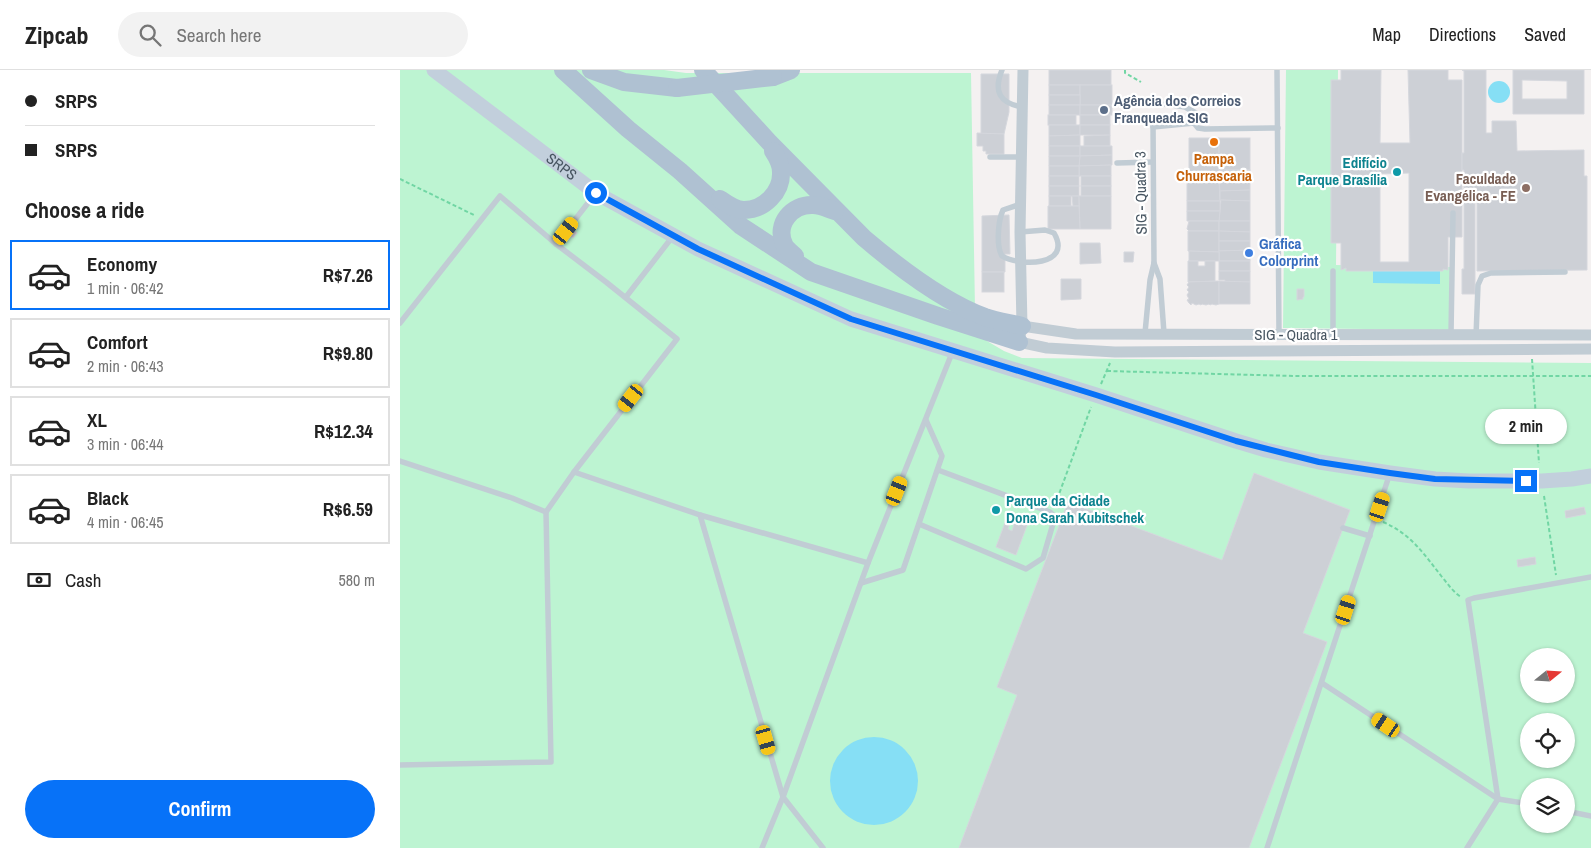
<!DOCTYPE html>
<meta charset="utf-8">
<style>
:root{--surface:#fff;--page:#f2f2f2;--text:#222;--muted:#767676;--line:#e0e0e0;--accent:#0772f8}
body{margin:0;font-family:"Archivo Narrow",sans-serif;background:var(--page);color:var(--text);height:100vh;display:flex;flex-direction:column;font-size:19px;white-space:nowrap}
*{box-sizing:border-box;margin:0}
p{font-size:16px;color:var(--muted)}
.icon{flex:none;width:28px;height:28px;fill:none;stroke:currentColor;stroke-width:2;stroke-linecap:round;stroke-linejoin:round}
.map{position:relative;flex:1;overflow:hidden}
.sheet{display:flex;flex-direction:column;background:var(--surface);width:400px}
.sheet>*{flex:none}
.hud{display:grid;align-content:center;height:110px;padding:0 25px;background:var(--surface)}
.needle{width:32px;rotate:72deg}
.tools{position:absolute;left:1120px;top:578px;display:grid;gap:10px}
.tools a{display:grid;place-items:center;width:55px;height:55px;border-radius:50%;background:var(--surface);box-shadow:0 1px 4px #0004;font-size:25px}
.end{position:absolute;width:22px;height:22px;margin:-11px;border:6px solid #0772f8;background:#fff;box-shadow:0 0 0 2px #fff}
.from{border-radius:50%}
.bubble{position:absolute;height:35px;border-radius:18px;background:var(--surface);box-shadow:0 1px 4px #0004;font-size:16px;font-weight:700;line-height:35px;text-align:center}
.car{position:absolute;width:15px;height:30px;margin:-15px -8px;border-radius:6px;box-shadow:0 0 4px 1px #0007;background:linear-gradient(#f5c518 24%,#345 0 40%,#f5c518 0 76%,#345 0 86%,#f5c518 0)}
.hud b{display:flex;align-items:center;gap:18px;height:48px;font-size:19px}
.hud b+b{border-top:1px solid var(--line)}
.hud i{width:12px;height:12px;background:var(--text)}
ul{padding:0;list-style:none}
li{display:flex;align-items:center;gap:15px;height:70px;margin:0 10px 8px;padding:0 15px;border:2px solid var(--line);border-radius:0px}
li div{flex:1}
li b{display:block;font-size:19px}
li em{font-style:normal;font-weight:700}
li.on{border-color:var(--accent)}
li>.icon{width:45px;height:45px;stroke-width:1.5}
h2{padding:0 25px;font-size:22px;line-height:60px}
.pay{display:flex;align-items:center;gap:12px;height:55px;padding:0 25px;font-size:19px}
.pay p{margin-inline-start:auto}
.cta{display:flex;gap:10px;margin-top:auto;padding:10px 25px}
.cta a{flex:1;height:58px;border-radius:30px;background:var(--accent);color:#fff;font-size:20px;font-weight:700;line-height:58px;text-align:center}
header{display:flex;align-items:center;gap:30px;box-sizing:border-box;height:70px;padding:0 25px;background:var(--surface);border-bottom:1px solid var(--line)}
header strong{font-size:24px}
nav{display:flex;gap:28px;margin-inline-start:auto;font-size:18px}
.search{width:350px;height:45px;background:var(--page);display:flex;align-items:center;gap:12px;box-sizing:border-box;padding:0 18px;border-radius:28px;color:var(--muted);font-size:19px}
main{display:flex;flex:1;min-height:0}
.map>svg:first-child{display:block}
</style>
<header>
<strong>Zipcab</strong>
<div class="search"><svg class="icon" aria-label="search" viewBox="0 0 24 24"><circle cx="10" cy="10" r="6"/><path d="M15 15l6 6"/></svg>Search here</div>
<nav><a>Map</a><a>Directions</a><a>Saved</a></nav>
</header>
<main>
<section class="sheet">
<div class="hud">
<b><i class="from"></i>SRPS</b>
<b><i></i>SRPS</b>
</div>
<h2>Choose a ride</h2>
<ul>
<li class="on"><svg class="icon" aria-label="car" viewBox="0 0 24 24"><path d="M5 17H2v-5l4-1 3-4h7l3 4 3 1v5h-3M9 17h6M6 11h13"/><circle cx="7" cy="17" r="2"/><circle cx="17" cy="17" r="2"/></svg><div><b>Economy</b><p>1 min · 06:42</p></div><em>R$7.26</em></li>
<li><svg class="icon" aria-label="car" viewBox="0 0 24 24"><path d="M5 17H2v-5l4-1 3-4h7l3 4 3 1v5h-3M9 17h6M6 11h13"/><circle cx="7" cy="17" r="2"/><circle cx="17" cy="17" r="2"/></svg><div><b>Comfort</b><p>2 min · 06:43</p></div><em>R$9.80</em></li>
<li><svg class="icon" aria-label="car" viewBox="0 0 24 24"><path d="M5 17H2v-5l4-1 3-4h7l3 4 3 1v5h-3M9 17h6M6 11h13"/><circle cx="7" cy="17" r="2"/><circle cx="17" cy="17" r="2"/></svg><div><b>XL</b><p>3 min · 06:44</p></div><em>R$12.34</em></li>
<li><svg class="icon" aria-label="car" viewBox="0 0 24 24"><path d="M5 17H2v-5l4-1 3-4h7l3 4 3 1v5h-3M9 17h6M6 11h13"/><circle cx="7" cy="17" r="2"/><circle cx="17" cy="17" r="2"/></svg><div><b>Black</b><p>4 min · 06:45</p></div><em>R$6.59</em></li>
</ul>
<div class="pay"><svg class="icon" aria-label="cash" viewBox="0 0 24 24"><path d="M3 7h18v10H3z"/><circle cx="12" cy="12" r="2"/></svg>Cash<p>580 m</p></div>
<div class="cta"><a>Confirm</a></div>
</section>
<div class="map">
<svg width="1191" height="778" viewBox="0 0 1191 778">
<rect width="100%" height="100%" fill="#f4f1f1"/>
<!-- green -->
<g fill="#bdf4d2" fill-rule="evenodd">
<path d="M 0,0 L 264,0 L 286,3 L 571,3 L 575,239 L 587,271 L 604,281 L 622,288 L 1191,293 L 1191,778 L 0,778 ZM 1129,586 L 1166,586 L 1166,624 L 1129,624 ZM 1129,651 L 1166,651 L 1166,689 L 1129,689 ZM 1129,716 L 1166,716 L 1166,754 L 1129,754 Z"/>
<path d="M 886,0 L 938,0 L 936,195 L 1050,197 L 1049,260 L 883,258 Z"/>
</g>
<!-- water -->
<g fill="#86dff5">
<circle cx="1099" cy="22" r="11"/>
<path d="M 973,197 L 1040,198 L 1040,214 L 973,213 Z"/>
<circle cx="474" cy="711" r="44"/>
</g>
<!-- building -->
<g fill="#cdd0d6" stroke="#d5d7dd" fill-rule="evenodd">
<rect x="649" y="0" width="62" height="15"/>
<path d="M 941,0 L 981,0 L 980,73 L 1010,73 L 1008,0 L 1048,0 L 1048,10 L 1062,10 L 1062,167 L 1048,167 L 1048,200 L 1043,199 L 1043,201 L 946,201 L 946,198 L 941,200 L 941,173 L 931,173 L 931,10 L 941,10 ZM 1009,103 L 1009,192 L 980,192 L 980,104 Z"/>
<path d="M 1062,0 L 1086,0 L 1086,63 L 1092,63 L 1092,51 L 1116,51 L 1117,81 L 1184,80 L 1184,106 L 1187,106 L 1187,200 L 1077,201 L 1077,130 L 1075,130 L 1075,224 L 1062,224 L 1062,199 L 1064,199 L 1064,100 L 1062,100 L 1062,83 L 1064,83 L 1064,1 Z"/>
<path d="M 1113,0 L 1184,0 L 1184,44 L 1113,44 ZM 1122,10 L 1167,11 L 1167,29 L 1122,29 Z"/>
<path d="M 581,4 L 609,4 L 609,42 L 604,64 L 581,64 Z"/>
<rect x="649" y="15" width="31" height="10"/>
<rect x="680" y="15" width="32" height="20"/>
<rect x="649" y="25" width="31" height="10"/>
<rect x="649" y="35" width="31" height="10"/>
<rect x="680" y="35" width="32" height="10"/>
<rect x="648" y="45" width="28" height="10"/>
<rect x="680" y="45" width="30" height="10"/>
<path d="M 649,55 L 680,55 L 680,65 L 649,66 Z"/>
<rect x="680" y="55" width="30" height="10"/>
<path d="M 577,63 L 604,64 L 604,84 L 586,84 L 586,81 L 583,81 L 583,76 L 577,76 Z"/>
<path d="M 680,65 L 680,76 L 649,76 L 649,66 Z"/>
<path d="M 710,65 L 710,76 L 684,76 L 684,66 Z"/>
<path d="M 789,68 L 819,68 L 819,111 L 789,110 Z"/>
<rect x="819" y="68" width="31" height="32"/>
<rect x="649" y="76" width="31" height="10"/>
<path d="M 680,76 L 712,76 L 712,85 L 680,86 Z"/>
<path d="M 712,85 L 712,95 L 679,96 L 680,86 Z"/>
<path d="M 649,86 L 680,86 L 679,96 L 649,96 Z"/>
<path d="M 711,95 L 711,106 L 679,106 L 679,96 Z"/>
<rect x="649" y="96" width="30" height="10"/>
<rect x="819" y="100" width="31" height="11"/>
<rect x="649" y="106" width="30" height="10"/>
<rect x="681" y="106" width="30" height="10"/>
<path d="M 787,110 L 819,111 L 820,131 L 787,131 Z"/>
<path d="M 819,111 L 850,111 L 850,120 L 820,121 Z"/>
<rect x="649" y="116" width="30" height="10"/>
<rect x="681" y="116" width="30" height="10"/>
<path d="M 850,120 L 850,131 L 820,130 L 820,121 Z"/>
<rect x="649" y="126" width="22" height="10"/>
<path d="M 672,126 L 679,126 L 679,136 L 673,136 Z"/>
<path d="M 679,126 L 711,126 L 711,159 L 680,159 Z"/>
<path d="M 821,130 L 850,131 L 850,151 L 819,151 Z"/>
<rect x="787" y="131" width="33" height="10"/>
<path d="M 648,136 L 679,136 L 680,159 L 648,159 Z"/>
<path d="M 787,141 L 820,141 L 819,151 L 787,151 Z"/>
<path d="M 609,145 L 610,184 L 605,184 L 605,202 L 582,202 L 582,146 Z"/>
<path d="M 789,151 L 819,151 L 819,161 L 789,161 L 787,159 Z"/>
<path d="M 819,151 L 850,151 L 850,162 L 819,161 Z"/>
<path d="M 172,159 L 177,163 L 173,168 L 168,164 Z"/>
<path d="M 788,161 L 819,161 L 819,182 L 788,181 Z"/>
<path d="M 819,161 L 850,162 L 850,171 L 819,171 Z"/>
<path d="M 819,171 L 850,171 L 850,180 L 819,181 Z"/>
<path d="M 680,173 L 700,173 L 701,193 L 680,194 Z"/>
<path d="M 850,180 L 850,191 L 819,191 L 819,181 Z"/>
<path d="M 789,181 L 819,182 L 819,191 L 789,191 Z"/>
<path d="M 724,182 L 734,182 L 733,192 L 724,192 Z"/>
<path d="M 788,191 L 798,191 L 798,196 L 805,196 L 805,191 L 815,191 L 815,211 L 788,212 Z"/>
<rect x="819" y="191" width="31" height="10"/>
<path d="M 819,201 L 850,201 L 850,212 L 825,212 L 825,210 L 819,210 Z"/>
<rect x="582" y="202" width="22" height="20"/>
<path d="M 661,209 L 681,209 L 681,229 L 661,230 Z"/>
<path d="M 819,211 L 819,234 L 816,235 L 812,234 L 810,235 L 809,234 L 806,235 L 802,234 L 801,235 L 799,234 L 796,235 L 792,233 L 791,235 L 789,233 L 787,230 L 789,229 L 787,225 L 789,222 L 787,220 L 789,217 L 787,215 L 789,212 Z"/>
<path d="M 819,211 L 850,212 L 850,234 L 819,234 Z"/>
<path d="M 897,219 L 904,219 L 904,227 L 903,227 L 903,229 L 897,230 Z"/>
<path d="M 854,403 L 950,440 L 903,563 L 927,572 L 849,778 L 559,778 L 617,625 L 597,617 L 668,432 L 822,490 Z"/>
<path d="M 1184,437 L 1186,444 L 1166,448 L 1165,441 Z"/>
<path d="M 609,442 L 629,450 L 616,485 L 596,477 ZM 611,450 L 615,451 L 612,461 L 608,459 Z"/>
<path d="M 1135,487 L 1136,494 L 1118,497 L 1117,490 Z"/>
</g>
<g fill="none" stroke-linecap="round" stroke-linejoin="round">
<!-- path -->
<g stroke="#71d6a4" stroke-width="2" stroke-dasharray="4 2.5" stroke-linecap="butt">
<path d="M 725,0 L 725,3 L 741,12"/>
<path d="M 0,109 L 74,145"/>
<path d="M 1132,289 L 1139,393"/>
<path d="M 707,301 L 894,306 L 1191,306"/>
<path d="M 701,314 L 710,293"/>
<path d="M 1144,426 L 1156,505"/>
<path d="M 655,435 L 691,337"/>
<path d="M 983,452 C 1011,464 1024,484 1042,507 C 1048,514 1053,522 1061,527"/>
</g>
<!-- service -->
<g stroke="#c1ccd4" stroke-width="5.5">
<path d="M 602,0 C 593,22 600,33 622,37"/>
<path d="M 877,0 L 879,264"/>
<path d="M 765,34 L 785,37 L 796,43"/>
<path d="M 753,57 L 794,53 L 798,58 L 805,59 L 878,58"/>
<path d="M 590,87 L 621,87"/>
<path d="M 717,93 L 753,92"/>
<path d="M 620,162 L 645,160 L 654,163 C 673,196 620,197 602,186 C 596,176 598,151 603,140 L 621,134"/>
<path d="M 156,174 L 195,124"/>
<path d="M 754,193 L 760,209 L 764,263"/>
<path d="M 226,227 L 273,166"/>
<path d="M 0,253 L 100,126 L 156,174 L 206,212 L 277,269 L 174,402 L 146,442 L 151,692 L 0,695"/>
<path d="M 745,263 L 750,210 L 754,193 L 753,52"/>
<path d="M 933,264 L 933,201"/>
<path d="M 1051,265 L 1053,143"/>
<path d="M 1076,266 L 1078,215 L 1082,206 L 1091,203 L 1165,202"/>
<path d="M 0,391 L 112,428 L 146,442"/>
<path d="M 174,402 L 300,445 L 468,493 L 552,283"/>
<path d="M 300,445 L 383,727 L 423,778"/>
<path d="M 519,454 L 626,499 L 643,488 L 655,447 L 650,442 L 538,400"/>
<path d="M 943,458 L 970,466"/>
<path d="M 461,513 L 503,500 L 542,386 L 526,350"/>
<path d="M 922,613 L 1098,729 L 1129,734"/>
<path d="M 1166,741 L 1191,746"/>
<path d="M 362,778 L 383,727 L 468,493"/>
<path d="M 867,778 L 990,403"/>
<path d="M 1067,778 L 1098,729 L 1068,530 L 1074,528 L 1191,507"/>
</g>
<!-- minor -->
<g stroke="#c1ccd4" stroke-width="11">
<path d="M 623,0 L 620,162 L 622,256 L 619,272 L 647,278 L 715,282 L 1191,279"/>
<path d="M 622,256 L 676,264 L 1191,265"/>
</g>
<!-- secondary -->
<path stroke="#c2cfdc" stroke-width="15" id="s1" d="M 34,0 L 196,123 L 298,179 L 451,249 L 696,325 L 836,371 L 866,380 L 919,392 L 990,403 L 1035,409 L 1069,411 L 1142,411 L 1172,409 L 1191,406"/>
<!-- primary -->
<g stroke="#afc1d2" stroke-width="18">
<path d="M 163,0 L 228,59 L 280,101 L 341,156 L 411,202 L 538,246 L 619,272"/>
<path d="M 191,0 L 224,12 L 277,18"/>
<path d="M 303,0 L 369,72 L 464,168 C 497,196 544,232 585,247 C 597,251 610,253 622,256"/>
<path d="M 373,7 L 391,0"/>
<path d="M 320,129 C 327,134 335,140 344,140 C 364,140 382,122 381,102 C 381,95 377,87 373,81"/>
<path d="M 395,186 C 391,182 386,179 384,174 C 375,154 392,134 413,135 C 421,135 428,139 435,141"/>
</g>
<!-- primary-bridge -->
<path stroke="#afc1d2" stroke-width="18" d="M 277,18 L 373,7"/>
</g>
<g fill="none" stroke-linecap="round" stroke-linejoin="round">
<!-- route -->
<path stroke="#0772f8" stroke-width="6" d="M 196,123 L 298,179 L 451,249 L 696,325 L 836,371 L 919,392 L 990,403 L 1035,409 L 1126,411"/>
</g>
<!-- markers -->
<circle fill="#5c6f8a" stroke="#fff" stroke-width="2" cx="704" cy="40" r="5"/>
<circle fill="#e8710a" stroke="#fff" stroke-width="2" cx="814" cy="72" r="5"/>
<g fill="#0f9aa8" stroke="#fff" stroke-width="2">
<circle cx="997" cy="102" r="5"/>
<circle cx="596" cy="440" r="5"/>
</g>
<circle fill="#8d6e63" stroke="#fff" stroke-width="2" cx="1126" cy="118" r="5"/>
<circle fill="#3f7fe0" stroke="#fff" stroke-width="2" cx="849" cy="183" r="5"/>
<g text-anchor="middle" stroke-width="4.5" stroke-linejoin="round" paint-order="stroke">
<!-- service labels -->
<g font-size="15" font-weight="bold" fill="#4e5e75" stroke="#fff" text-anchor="start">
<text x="714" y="36">Agência dos Correios<tspan x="714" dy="17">Franqueada SIG</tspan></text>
</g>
<!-- food labels -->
<g font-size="15" font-weight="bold" fill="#c56008" stroke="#fff">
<text x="814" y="94">Pampa<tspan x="814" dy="17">Churrascaria</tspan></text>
</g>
<!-- culture labels -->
<g font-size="15" font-weight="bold" fill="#0d838f" stroke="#fff" text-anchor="end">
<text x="987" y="98">Edifício<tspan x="987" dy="17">Parque Brasília</tspan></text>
<text x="606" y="436" text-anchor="start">Parque da Cidade<tspan x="606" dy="17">Dona Sarah Kubitschek</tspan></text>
</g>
<!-- street labels -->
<g font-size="15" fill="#475561" stroke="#fff">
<text dy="5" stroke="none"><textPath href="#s1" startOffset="160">SRPS</textPath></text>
<text transform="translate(741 123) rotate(-91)" y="5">SIG - Quadra 3</text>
<text x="896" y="270">SIG - Quadra 1</text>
</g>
<!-- education labels -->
<g font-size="15" font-weight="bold" fill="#785e54" stroke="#fff" text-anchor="end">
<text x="1116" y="114">Faculdade<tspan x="1116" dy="17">Evangélica - FE</tspan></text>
</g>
<!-- shop labels -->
<g font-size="15" font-weight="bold" fill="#366cbe" stroke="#fff" text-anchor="start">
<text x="859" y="179">Gráfica<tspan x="859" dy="17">Colorprint</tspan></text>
</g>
</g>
</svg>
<div class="tools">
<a><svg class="needle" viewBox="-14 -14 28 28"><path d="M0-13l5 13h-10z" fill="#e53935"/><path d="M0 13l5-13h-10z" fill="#767676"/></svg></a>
<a><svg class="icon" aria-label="locate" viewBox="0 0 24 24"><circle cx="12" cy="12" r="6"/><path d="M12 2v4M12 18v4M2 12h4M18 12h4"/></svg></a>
<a><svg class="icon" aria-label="layers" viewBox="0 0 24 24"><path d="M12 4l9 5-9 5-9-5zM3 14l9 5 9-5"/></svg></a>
</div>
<i class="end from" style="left:196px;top:123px"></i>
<i class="end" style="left:1126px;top:411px"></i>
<div class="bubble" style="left:1085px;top:339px;width:82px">2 min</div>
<i class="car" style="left:166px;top:161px;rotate:38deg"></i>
<i class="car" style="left:231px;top:328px;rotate:218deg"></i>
<i class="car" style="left:497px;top:421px;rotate:22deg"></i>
<i class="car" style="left:980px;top:437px;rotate:18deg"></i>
<i class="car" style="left:946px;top:540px;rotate:18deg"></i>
<i class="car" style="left:986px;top:655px;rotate:304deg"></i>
<i class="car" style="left:366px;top:670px;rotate:164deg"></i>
</div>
</main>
